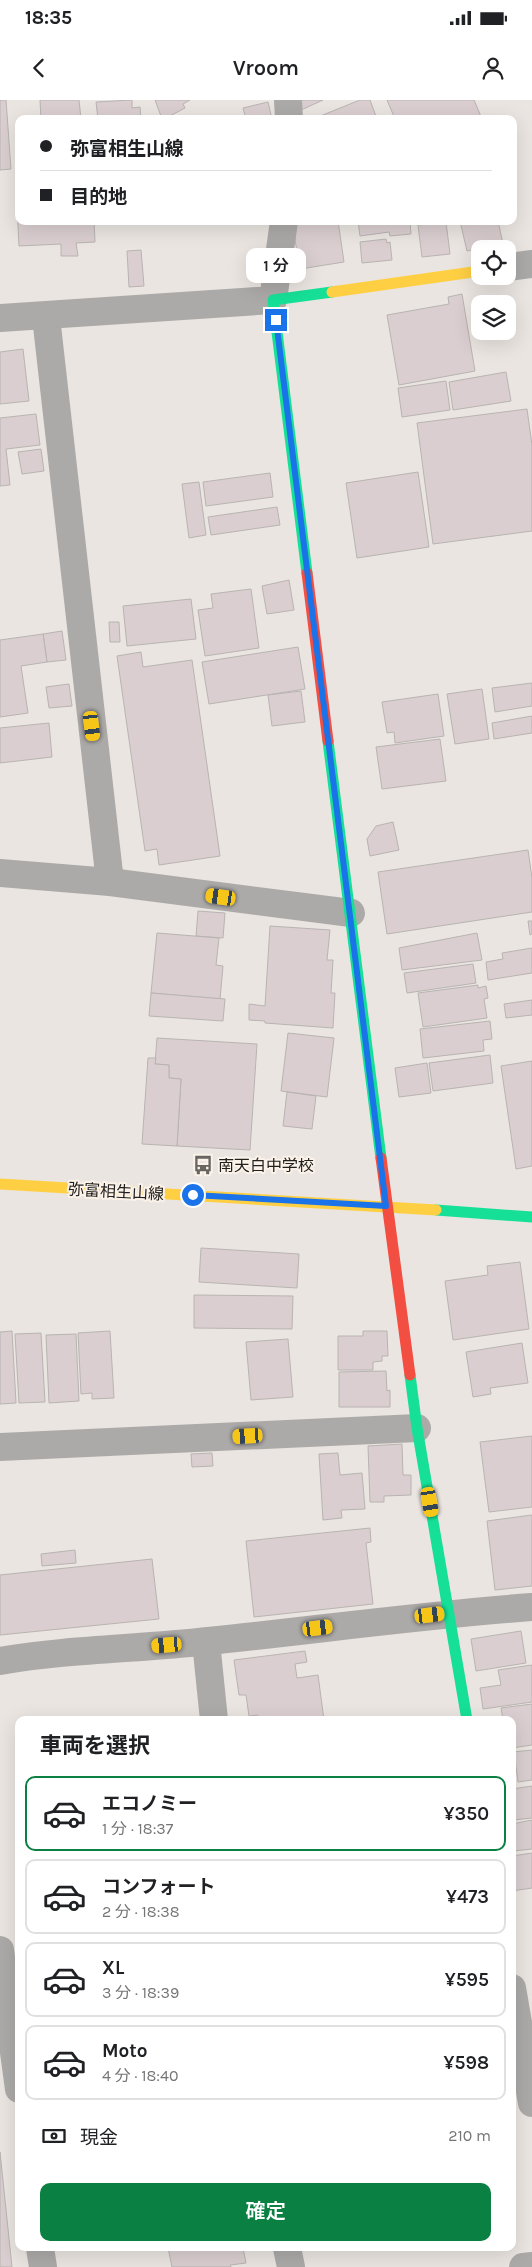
<!DOCTYPE html>
<html lang="ja">
<meta charset="utf-8">
<style>
:root{--surface:#fff;--page:#f6f6f6;--text:#202124;--muted:#757577;--line:#e0e0e0;--accent:#0b8043}
body{margin:0;font-family:Karla,"Noto Sans JP",sans-serif;background:var(--page);color:var(--text);height:100vh;display:flex;flex-direction:column;font-size:19px;white-space:nowrap}
*{box-sizing:border-box;margin:0}
p{font-size:16px;color:var(--muted)}
.icon{flex:none;width:28px;height:28px;fill:none;stroke:currentColor;stroke-width:2;stroke-linecap:round;stroke-linejoin:round}
.map{position:relative;flex:1;overflow:hidden}
.side{position:absolute;left:15px;top:1616px;width:501px;height:535px;display:flex;flex-direction:column;background:var(--surface);border-radius:10px;box-shadow:0 5px 20px #0002}
.side>*{flex:none}
.banner{position:absolute;left:15px;top:15px;width:502px;height:110px;border-radius:10px;box-shadow:0 5px 20px #0002;display:grid;align-content:center;height:110px;padding:0 25px;background:var(--surface)}
.controls{position:absolute;left:471px;top:140px;display:grid;gap:10px}
.controls a{display:grid;place-items:center;width:45px;height:45px;border-radius:10px;background:var(--surface);box-shadow:0 5px 20px #0002;font-size:25px}
.end{position:absolute;width:22px;height:22px;margin:-11px;border:6px solid #1a73e8;background:#fff;box-shadow:0 0 0 2px #fff}
.from{border-radius:50%}
.bubble{position:absolute;height:35px;border-radius:10px;background:var(--surface);box-shadow:0 5px 20px #0002;font-size:16px;font-weight:600;line-height:35px;text-align:center}
.car{position:absolute;width:15px;height:30px;margin:-15px -8px;border-radius:6px;box-shadow:0 0 4px 1px #0007;background:linear-gradient(#f5c518 24%,#345 0 40%,#f5c518 0 76%,#345 0 86%,#f5c518 0)}
.banner b{display:flex;align-items:center;gap:18px;height:48px;font-size:19px}
.banner b+b{border-top:1px solid var(--line)}
.banner i{width:12px;height:12px;background:var(--text)}
ul{padding:0;list-style:none}
li{display:flex;align-items:center;gap:15px;height:75px;margin:0 10px 8px;padding:0 15px;border:2px solid var(--line);border-radius:10px}
li div{flex:1}
li b{display:block;font-size:19px}
li em{font-style:normal;font-weight:600}
li.selected{border-color:var(--accent)}
li>.icon{width:45px;height:45px;stroke-width:1.5}
h2{padding:0 25px;font-size:22px;line-height:60px}
.pay{display:flex;align-items:center;gap:12px;height:55px;padding:0 25px;font-size:19px}
.pay p{margin-inline-start:auto}
.cta{display:flex;gap:10px;margin-top:auto;padding:10px 25px}
.cta a{flex:1;height:58px;border-radius:10px;background:var(--accent);color:#fff;font-size:20px;font-weight:600;line-height:58px;text-align:center}
.status{display:flex;justify-content:space-between;align-items:center;height:35px;padding:0 25px;background:var(--surface);direction:ltr}
.status svg{height:14px;fill:currentColor}
header{display:flex;justify-content:space-between;align-items:center;height:65px;padding:0 25px;background:var(--surface);font-size:22px;font-weight:600}
.map>svg:first-child{display:block}
</style>
<div class="status"><b>18:35</b><svg viewBox="0 0 49 12"><path d="M0 12V9h3v3zM5 12V6h3v6zM10 12V3h3v9zM15 12V0h3v12zM26 1h20v11H26zM47 4h2v5h-2z"/></svg></div>
<header><svg class="icon" aria-label="back" viewBox="0 0 24 24"><path d="M15 5l-7 7 7 7"/></svg>Vroom<svg class="icon" aria-label="person" viewBox="0 0 24 24"><circle cx="12" cy="8" r="4"/><path d="M4 21q1-7 8-7t8 7"/></svg></header>
<div class="map">
<svg width="532" height="2167" viewBox="0 0 532 2167">
<rect width="100%" height="100%" fill="#eae5e0"/>
<!-- building -->
<g fill="#daced0" stroke="#b8b4b2">
<path d="M 0,0 L 6,0 L 11,69 L 0,70 Z"/>
<path d="M 40,0 L 79,0 L 81,19 L 41,19 Z"/>
<path d="M 132,0 L 132,8 L 140,7 L 141,19 L 98,19 L 96,2 Z"/>
<path d="M 155,0 L 190,0 L 183,4 L 185,8 L 164,19 L 162,19 Z"/>
<path d="M 298,0 L 323,0 L 301,10 Z"/>
<path d="M 360,0 L 370,0 L 377,19 L 313,19 Z"/>
<path d="M 387,0 L 474,0 L 482,19 L 395,19 Z"/>
<path d="M 268,2 L 272,19 L 246,19 L 243,8 Z"/>
<path d="M 16,86 L 19,86 L 19,121 L 94,121 L 95,142 L 76,143 L 78,156 L 61,156 L 61,144 L 19,146 Z"/>
<path d="M 338,121 L 344,162 L 300,169 L 292,122 Z"/>
<path d="M 358,121 L 410,121 L 411,134 L 390,136 L 389,132 L 360,136 Z"/>
<path d="M 460,121 L 498,121 L 503,144 L 467,151 Z"/>
<path d="M 446,122 L 450,154 L 422,157 L 418,125 Z"/>
<path d="M 386,139 L 387,143 L 390,142 L 392,160 L 362,163 L 360,142 Z"/>
<path d="M 141,150 L 144,186 L 129,187 L 127,151 Z"/>
<path d="M 462,194 L 475,271 L 399,285 L 387,215 L 449,204 L 448,197 Z"/>
<path d="M 23,249 L 29,301 L 0,304 L 0,252 Z"/>
<path d="M 506,272 L 511,301 L 453,310 L 449,282 Z"/>
<path d="M 446,281 L 450,310 L 402,317 L 398,288 Z"/>
<path d="M 527,309 L 532,345 L 532,431 L 433,444 L 417,323 Z"/>
<path d="M 36,314 L 40,345 L 6,349 L 10,385 L 0,386 L 0,318 Z"/>
<path d="M 41,349 L 44,371 L 22,374 L 18,352 Z"/>
<path d="M 418,372 L 429,447 L 357,458 L 346,383 Z"/>
<path d="M 270,373 L 273,397 L 206,406 L 203,382 Z"/>
<path d="M 199,382 L 206,435 L 189,438 L 182,384 Z"/>
<path d="M 277,407 L 280,425 L 211,435 L 208,417 Z"/>
<path d="M 289,480 L 294,510 L 267,514 L 262,486 Z"/>
<path d="M 251,489 L 259,548 L 205,556 L 198,510 L 213,508 L 211,494 Z"/>
<path d="M 191,499 L 196,539 L 127,546 L 123,506 Z"/>
<path d="M 109,522 L 119,522 L 120,542 L 110,542 Z"/>
<path d="M 62,531 L 66,560 L 47,562 L 43,534 Z"/>
<path d="M 43,534 L 47,562 L 21,566 L 28,613 L 0,617 L 0,540 Z"/>
<path d="M 298,547 L 305,589 L 209,604 L 202,562 Z"/>
<path d="M 141,552 L 143,567 L 192,560 L 220,756 L 159,765 L 157,749 L 145,751 L 117,556 Z"/>
<path d="M 532,583 L 532,606 L 495,612 L 492,588 Z"/>
<path d="M 69,584 L 72,606 L 49,608 L 46,587 Z"/>
<path d="M 482,589 L 489,639 L 455,644 L 447,594 Z"/>
<path d="M 301,591 L 305,622 L 272,626 L 268,595 Z"/>
<path d="M 438,594 L 444,636 L 395,643 L 394,632 L 387,633 L 382,602 Z"/>
<path d="M 532,616 L 532,633 L 494,639 L 492,623 Z"/>
<path d="M 49,623 L 52,657 L 0,663 L 0,628 Z"/>
<path d="M 440,639 L 446,681 L 382,689 L 376,647 Z"/>
<path d="M 393,722 L 399,750 L 370,756 L 367,739 L 376,726 Z"/>
<path d="M 528,750 L 532,778 L 532,812 L 387,834 L 378,772 Z"/>
<path d="M 198,811 L 225,813 L 223,838 L 196,836 Z"/>
<path d="M 528,821 L 532,821 L 532,834 L 530,835 Z"/>
<path d="M 270,826 L 330,830 L 327,860 L 333,860 L 331,893 L 335,893 L 333,928 L 265,923 L 265,921 L 249,920 L 249,904 L 265,906 Z"/>
<path d="M 157,833 L 219,838 L 216,865 L 223,866 L 220,899 L 151,893 Z"/>
<path d="M 477,833 L 482,860 L 402,870 L 399,848 Z"/>
<path d="M 532,848 L 532,873 L 488,880 L 486,862 L 503,859 L 502,853 Z"/>
<path d="M 473,864 L 476,883 L 407,893 L 404,873 Z"/>
<path d="M 478,885 L 478,888 L 486,886 L 488,898 L 484,899 L 487,918 L 423,927 L 418,893 Z"/>
<path d="M 151,893 L 225,899 L 223,921 L 149,916 Z"/>
<path d="M 532,900 L 532,915 L 506,918 L 504,904 Z"/>
<path d="M 490,921 L 492,939 L 483,940 L 484,951 L 423,958 L 420,929 Z"/>
<path d="M 288,933 L 334,938 L 327,997 L 281,991 Z"/>
<path d="M 157,938 L 257,944 L 250,1050 L 177,1046 L 181,979 L 169,978 L 169,965 L 155,964 Z"/>
<path d="M 490,955 L 493,983 L 433,991 L 429,963 Z"/>
<path d="M 148,958 L 156,958 L 155,964 L 169,965 L 169,978 L 181,979 L 177,1046 L 142,1044 Z"/>
<path d="M 532,961 L 532,1066 L 516,1069 L 501,966 Z"/>
<path d="M 427,963 L 431,993 L 399,997 L 395,968 Z"/>
<path d="M 287,992 L 316,996 L 312,1029 L 283,1026 Z"/>
<path d="M 201,1148 L 299,1154 L 297,1188 L 199,1182 Z"/>
<path d="M 520,1162 L 529,1229 L 453,1240 L 445,1181 L 488,1175 L 487,1166 Z"/>
<path d="M 194,1195 L 293,1196 L 292,1229 L 194,1228 Z"/>
<path d="M 12,1231 L 16,1303 L 0,1304 L 0,1232 Z"/>
<path d="M 110,1231 L 114,1298 L 92,1299 L 92,1293 L 81,1294 L 78,1233 Z"/>
<path d="M 363,1231 L 387,1231 L 388,1256 L 382,1256 L 382,1261 L 373,1262 L 373,1270 L 338,1270 L 338,1236 L 363,1236 Z"/>
<path d="M 41,1233 L 45,1302 L 19,1303 L 15,1234 Z"/>
<path d="M 76,1234 L 79,1301 L 49,1303 L 46,1235 Z"/>
<path d="M 288,1239 L 293,1297 L 251,1300 L 246,1242 Z"/>
<path d="M 522,1243 L 528,1283 L 490,1288 L 491,1294 L 473,1297 L 466,1252 Z"/>
<path d="M 386,1271 L 387,1291 L 390,1290 L 390,1307 L 339,1307 L 339,1272 Z"/>
<path d="M 532,1336 L 532,1407 L 489,1412 L 480,1342 Z"/>
<path d="M 402,1344 L 403,1375 L 411,1375 L 411,1395 L 384,1396 L 384,1402 L 370,1402 L 368,1346 Z"/>
<path d="M 212,1353 L 213,1366 L 192,1367 L 191,1354 Z"/>
<path d="M 338,1353 L 340,1375 L 362,1373 L 365,1409 L 341,1410 L 342,1418 L 323,1420 L 319,1354 Z"/>
<path d="M 532,1415 L 532,1486 L 495,1490 L 487,1421 Z"/>
<path d="M 370,1428 L 371,1442 L 366,1443 L 373,1504 L 254,1517 L 246,1441 Z"/>
<path d="M 75,1450 L 76,1463 L 42,1466 L 41,1454 Z"/>
<path d="M 152,1459 L 159,1519 L 0,1535 L 0,1475 Z"/>
<path d="M 521,1531 L 526,1563 L 476,1571 L 471,1539 Z"/>
<path d="M 305,1551 L 307,1562 L 295,1564 L 297,1578 L 318,1575 L 324,1620 L 258,1620 L 258,1615 L 249,1616 L 246,1595 L 239,1595 L 234,1560 Z"/>
<path d="M 532,1565 L 532,1602 L 483,1609 L 480,1588 L 501,1585 L 498,1570 Z"/>
<path d="M 532,1604 L 532,1645 L 512,1648 L 512,1620 L 503,1620 L 501,1608 Z"/>
<path d="M 532,1650 L 532,1680 L 518,1682 L 514,1652 Z"/>
<path d="M 532,1686 L 532,1718 L 513,1720 L 512,1689 Z"/>
<path d="M 532,1720 L 532,1749 L 513,1751 L 512,1724 Z"/>
<path d="M 532,1753 L 532,1788 L 512,1791 L 512,1756 Z"/>
<path d="M 0,2052 L 12,2167 L 0,2167 Z"/>
<path d="M 168,2148 L 243,2148 L 246,2163 L 230,2165 L 231,2167 L 172,2167 Z"/>
</g>
<g fill="none" stroke-linecap="round" stroke-linejoin="round">
<!-- street -->
<g stroke="#acaaa8" stroke-width="28">
<path d="M 288,0 L 289,19"/>
<path d="M 508,167 L 532,164"/>
<path d="M 46,217 L 110,782"/>
<path d="M 0,218 L 273,200 L 284,121"/>
<path d="M 0,773 L 110,782 L 351,813"/>
<path d="M 0,1347 L 417,1328"/>
<path d="M 206,1542 L 214,1620"/>
<path d="M 0,1561 C 69,1549 139,1549 208,1541 C 316,1530 423,1515 532,1507"/>
<path d="M 0,1850 L 19,1989"/>
<path d="M 512,1888 L 532,2003"/>
<path d="M 40,2148 L 43,2167"/>
<path d="M 287,2148 L 291,2167"/>
<path d="M 523,2167 L 532,2166"/>
</g>
<!-- fast -->
<g stroke="#16e098" stroke-width="11">
<path d="M 307,473 L 273,200 L 332,192"/>
<path d="M 328,641 L 381,1058"/>
<path d="M 436,1110 L 532,1117"/>
<path d="M 410,1275 L 417,1328 L 467,1620"/>
</g>
<!-- slow -->
<g stroke="#ffcf43" stroke-width="11">
<path d="M 332,192 L 480,171"/>
<path d="M 0,1084 L 436,1110"/>
</g>
<!-- jam -->
<g stroke="#f24e42" stroke-width="11">
<path d="M 307,473 L 328,641"/>
<path d="M 381,1058 L 410,1275"/>
</g>
</g>
<g fill="none" stroke-linecap="round" stroke-linejoin="round">
<!-- route -->
<path stroke="#1a73e8" stroke-width="6" d="M 193,1095 L 386,1106 L 276,220"/>
</g>
<!-- icons -->
<defs>
<symbol id="bus-bare" viewBox="-9 -9 18 18"><path d="M-5-6H5V4H4V6H2V4H-2V6H-4V4H-5ZM-3.5-4V0h7V-4ZM-3.5 1.2v1.5H-2V1.2ZM2 1.2v1.5H3.5V1.2Z" fill="#686561" stroke="#fbf3ea" stroke-width="2.5" paint-order="stroke"/></symbol>
</defs>
<g fill-rule="evenodd">
<use href="#bus-bare" x="189" y="1051" width="28" height="28"/>
</g>
<g text-anchor="middle" stroke-width="4" stroke-linejoin="round" paint-order="stroke">
<!-- poi labels -->
<g font-size="16" fill="#22201d" stroke="#fbf3ea" text-anchor="start">
<text x="218" y="1071">南天白中学校</text>
</g>
<!-- street labels -->
<g font-size="16" fill="#22201d" stroke="#fbf3ea">
<text transform="translate(116 1091) rotate(3)" y="6">弥富相生山線</text>
</g>
</g>
</svg>
<div class="controls">
<a><svg class="icon" aria-label="locate" viewBox="0 0 24 24"><circle cx="12" cy="12" r="6"/><path d="M12 2v4M12 18v4M2 12h4M18 12h4"/></svg></a>
<a><svg class="icon" aria-label="layers" viewBox="0 0 24 24"><path d="M12 4l9 5-9 5-9-5zM3 14l9 5 9-5"/></svg></a>
</div>
<i class="end from" style="left:193px;top:1095px"></i>
<i class="end" style="left:276px;top:220px"></i>
<div class="bubble" style="left:246px;top:148px;width:60px">1 分</div>
<i class="car" style="left:92px;top:626px;rotate:173deg"></i>
<i class="car" style="left:221px;top:797px;rotate:278deg"></i>
<i class="car" style="left:248px;top:1336px;rotate:267deg"></i>
<i class="car" style="left:430px;top:1402px;rotate:170deg"></i>
<i class="car" style="left:430px;top:1515px;rotate:83deg"></i>
<i class="car" style="left:318px;top:1528px;rotate:83deg"></i>
<i class="car" style="left:167px;top:1545px;rotate:265deg"></i>
<div class="banner">
<b><i class="from"></i>弥富相生山線</b>
<b><i></i>目的地</b>
</div>
<section class="side">
<h2>車両を選択</h2>
<ul>
<li class="selected"><svg class="icon" aria-label="car" viewBox="0 0 24 24"><path d="M5 17H2v-5l4-1 3-4h7l3 4 3 1v5h-3M9 17h6M6 11h13"/><circle cx="7" cy="17" r="2"/><circle cx="17" cy="17" r="2"/></svg><div><b>エコノミー</b><p>1 分 · 18:37</p></div><em>¥350</em></li>
<li><svg class="icon" aria-label="car" viewBox="0 0 24 24"><path d="M5 17H2v-5l4-1 3-4h7l3 4 3 1v5h-3M9 17h6M6 11h13"/><circle cx="7" cy="17" r="2"/><circle cx="17" cy="17" r="2"/></svg><div><b>コンフォート</b><p>2 分 · 18:38</p></div><em>¥473</em></li>
<li><svg class="icon" aria-label="car" viewBox="0 0 24 24"><path d="M5 17H2v-5l4-1 3-4h7l3 4 3 1v5h-3M9 17h6M6 11h13"/><circle cx="7" cy="17" r="2"/><circle cx="17" cy="17" r="2"/></svg><div><b>XL</b><p>3 分 · 18:39</p></div><em>¥595</em></li>
<li><svg class="icon" aria-label="car" viewBox="0 0 24 24"><path d="M5 17H2v-5l4-1 3-4h7l3 4 3 1v5h-3M9 17h6M6 11h13"/><circle cx="7" cy="17" r="2"/><circle cx="17" cy="17" r="2"/></svg><div><b>Moto</b><p>4 分 · 18:40</p></div><em>¥598</em></li>
</ul>
<div class="pay"><svg class="icon" aria-label="cash" viewBox="0 0 24 24"><path d="M3 7h18v10H3z"/><circle cx="12" cy="12" r="2"/></svg>現金<p>210 m</p></div>
<div class="cta"><a>確定</a></div>
</section>
</div>
